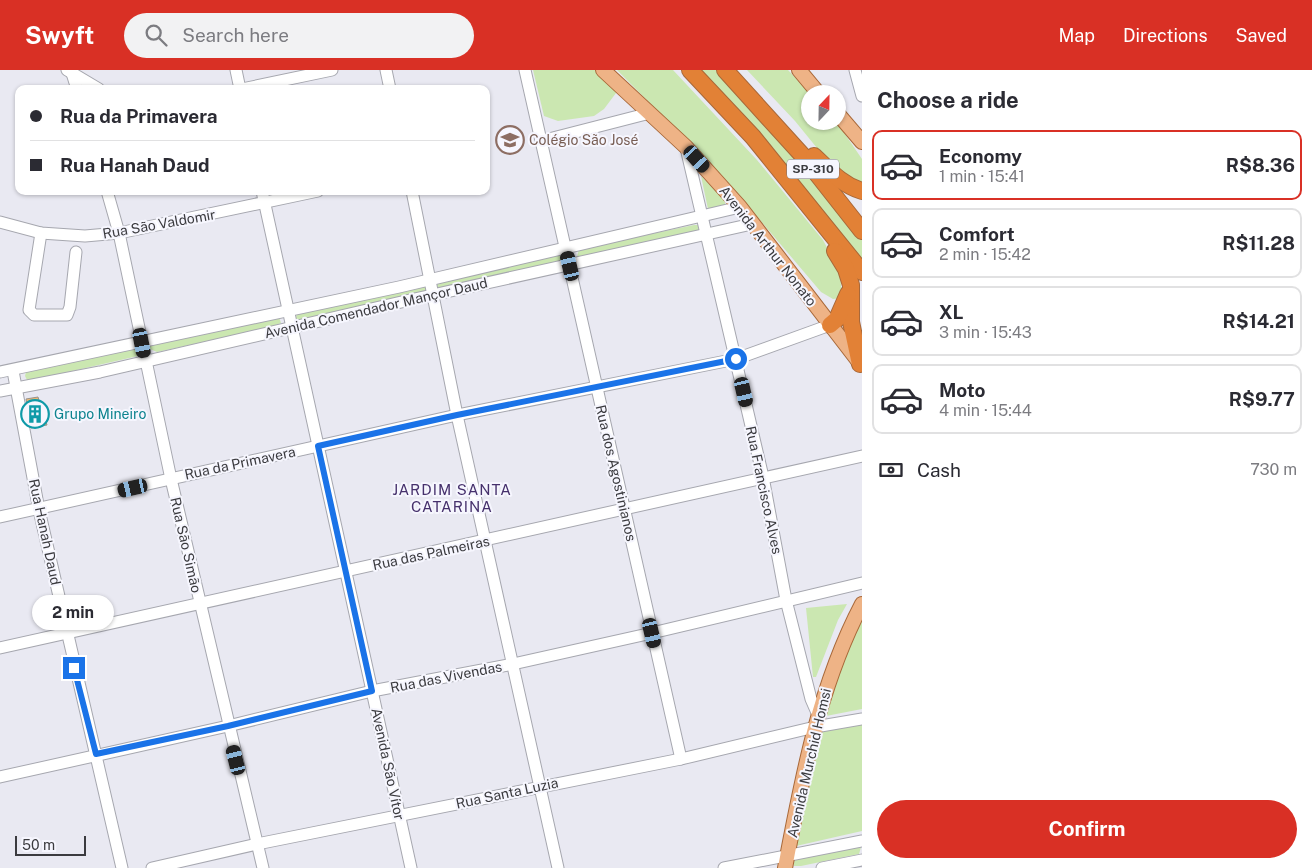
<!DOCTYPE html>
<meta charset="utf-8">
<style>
:root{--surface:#fff;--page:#f2f2f3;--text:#2b2b33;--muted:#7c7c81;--line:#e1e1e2;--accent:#d93025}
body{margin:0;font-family:"Public Sans",sans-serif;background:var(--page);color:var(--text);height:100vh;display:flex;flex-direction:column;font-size:19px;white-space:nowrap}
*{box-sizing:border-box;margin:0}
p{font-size:16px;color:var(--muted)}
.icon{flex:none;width:28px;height:28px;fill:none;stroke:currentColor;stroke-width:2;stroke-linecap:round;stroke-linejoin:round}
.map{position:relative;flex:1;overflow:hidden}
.sheet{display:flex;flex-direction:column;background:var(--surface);width:450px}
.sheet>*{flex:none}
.banner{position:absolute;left:15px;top:15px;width:475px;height:110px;border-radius:10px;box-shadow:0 1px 4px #0004;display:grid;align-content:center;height:110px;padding:0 15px;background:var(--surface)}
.needle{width:32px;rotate:22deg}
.fabs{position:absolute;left:801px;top:15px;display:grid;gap:10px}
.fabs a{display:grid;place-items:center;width:45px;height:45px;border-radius:50%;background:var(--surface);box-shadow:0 1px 4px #0004;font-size:25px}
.scale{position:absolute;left:15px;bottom:12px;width:71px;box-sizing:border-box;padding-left:5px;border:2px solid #3b3b3f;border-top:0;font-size:14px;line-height:18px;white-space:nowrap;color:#3b3b3f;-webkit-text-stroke:4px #f6f6fe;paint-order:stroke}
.end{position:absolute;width:22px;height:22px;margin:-11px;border:6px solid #1a73e8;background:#fff;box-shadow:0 0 0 2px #fff}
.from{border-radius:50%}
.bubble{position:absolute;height:35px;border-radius:18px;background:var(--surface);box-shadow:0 1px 4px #0004;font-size:16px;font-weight:700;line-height:35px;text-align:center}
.car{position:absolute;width:15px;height:30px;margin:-15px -8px;border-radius:6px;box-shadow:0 0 4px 1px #0007;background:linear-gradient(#222 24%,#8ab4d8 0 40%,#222 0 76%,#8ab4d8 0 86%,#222 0)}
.banner b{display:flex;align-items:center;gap:18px;height:48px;font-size:19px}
.banner b+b{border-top:1px solid var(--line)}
.banner i{width:12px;height:12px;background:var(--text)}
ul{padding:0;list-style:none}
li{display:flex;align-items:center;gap:15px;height:70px;margin:0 10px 8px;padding:0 5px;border:2px solid var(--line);border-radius:10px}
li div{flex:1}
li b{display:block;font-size:19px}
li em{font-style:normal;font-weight:700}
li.current{border-color:var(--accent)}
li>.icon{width:45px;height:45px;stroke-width:1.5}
h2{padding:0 15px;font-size:22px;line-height:60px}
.pay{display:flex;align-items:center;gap:12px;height:55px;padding:0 15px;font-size:19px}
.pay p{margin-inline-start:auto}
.cta{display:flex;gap:10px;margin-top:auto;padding:10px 15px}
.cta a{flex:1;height:58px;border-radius:30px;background:var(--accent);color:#fff;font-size:20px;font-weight:700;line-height:58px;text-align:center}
header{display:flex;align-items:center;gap:30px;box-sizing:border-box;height:70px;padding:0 25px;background:var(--accent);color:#fff}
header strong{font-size:24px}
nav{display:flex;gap:28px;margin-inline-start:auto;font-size:18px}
.search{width:350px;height:45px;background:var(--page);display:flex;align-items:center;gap:12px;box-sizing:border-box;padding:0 18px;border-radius:28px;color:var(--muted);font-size:19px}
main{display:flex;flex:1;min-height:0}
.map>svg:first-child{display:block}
</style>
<header>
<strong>Swyft</strong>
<div class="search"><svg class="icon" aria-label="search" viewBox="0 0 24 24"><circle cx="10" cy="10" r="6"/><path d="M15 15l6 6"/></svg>Search here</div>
<nav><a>Map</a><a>Directions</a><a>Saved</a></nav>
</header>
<main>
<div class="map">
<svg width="862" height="798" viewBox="0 0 862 798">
<rect width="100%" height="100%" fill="#e9e9f2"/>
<!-- green -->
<g fill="#cbe7b1">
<path d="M 533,0 L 597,0 L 616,17 L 616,23 L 604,39 L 594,46 L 558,51 L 544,46 Z"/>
<path d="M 617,0 L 673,0 L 757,90 L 823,170 L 840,202 L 842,228 L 833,229 L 821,222 L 726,110 Z"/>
<path d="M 701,0 L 719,0 L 749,32 L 862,168 L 862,191 L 774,79 Z"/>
<path d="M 747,0 L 788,0 L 811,24 L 810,51 L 836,51 L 862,89 L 862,113 L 859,116 L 830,94 L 795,51 Z"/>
<path d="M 701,106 L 725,130 L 725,135 L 713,141 L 708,139 Z"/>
<path d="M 694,155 L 698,155 L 701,161 L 581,190 L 577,187 L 579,179 Z"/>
<path d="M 557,186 L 561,186 L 562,193 L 439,218 L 437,216 L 439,209 Z"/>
<path d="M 423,214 L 427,217 L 427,221 L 299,252 L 296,248 L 297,241 Z"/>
<path d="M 279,247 L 281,253 L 267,258 L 157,282 L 150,279 L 150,276 Z"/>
<path d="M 134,276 L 138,276 L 140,283 L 138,286 L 33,310 L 27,310 L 25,306 L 26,302 Z"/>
<path d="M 847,534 L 838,550 L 816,607 L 813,607 L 806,538 Z"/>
<path d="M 862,542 L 862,639 L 826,646 L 824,640 Z"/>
<path d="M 862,653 L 862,761 L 796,776 L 820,661 Z"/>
<path d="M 857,775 L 861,777 L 859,784 L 801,796 L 794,796 L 793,793 L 796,788 Z"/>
</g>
<!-- building -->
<path fill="#ecb972" stroke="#98928b" d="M 38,327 L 47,355 L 31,358 L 26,329 Z"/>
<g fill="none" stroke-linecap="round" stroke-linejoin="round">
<defs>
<g id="minor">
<path d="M 67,0 L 99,19"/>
<path d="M 71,0 L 77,19"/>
<path d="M 236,0 L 240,19"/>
<path d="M 386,0 L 390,19"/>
<path d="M 525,0 L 681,689"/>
<path d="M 855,0 L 862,26"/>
<path d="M 242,19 L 332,0"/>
<path d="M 541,71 L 650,43"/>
<path d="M 686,78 L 763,407 L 786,530 L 811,629 L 818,645"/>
<path d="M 107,121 L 119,163 L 171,409 L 263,798"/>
<path d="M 262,121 L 411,798"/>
<path d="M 412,121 L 457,345 L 558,798"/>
<path d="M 0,152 L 41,163 L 85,166 L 119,163 L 318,121"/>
<path d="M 41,163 L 29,240 L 34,245 L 67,245 L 70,237 L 76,182"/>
<path d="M 13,301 L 39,440 L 122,798"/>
<path d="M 0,302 L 399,217 L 740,137"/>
<path d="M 0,321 L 100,302 L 410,230 L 752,154"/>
<path d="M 0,447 L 457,345 L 736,289 L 830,255"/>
<path d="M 0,578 L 862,386"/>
<path d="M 0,707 L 228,656 L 372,621 L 513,594 L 652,563 L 862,513"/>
<path d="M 152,798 L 257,774 L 681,689 L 815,657 L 862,649"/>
<path d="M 724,798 L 862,771"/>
<path d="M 822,798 L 862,790"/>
</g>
<g id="major">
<path d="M 603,0 L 686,77 L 740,137 L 859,292"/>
<path d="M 799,0 L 819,24"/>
<path d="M 838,44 L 862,72"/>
<path d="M 785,798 C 802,708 819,616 862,534"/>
</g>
<g id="highway">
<path d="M 690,0 L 753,67 L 862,202"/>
<path d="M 725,0 L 803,86 L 862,161"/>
<path d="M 814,86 C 829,100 842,115 862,121"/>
<path d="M 835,181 L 846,199 L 851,215 L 851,252 L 860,294"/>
<path d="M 830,255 L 837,249 L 848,224"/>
</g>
</defs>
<!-- minor casing -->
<use href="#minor" stroke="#a6a7af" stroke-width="13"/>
<!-- major casing -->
<use href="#major" stroke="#a86839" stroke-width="16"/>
<!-- highway casing -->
<use href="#highway" stroke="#a86839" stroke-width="18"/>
<!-- minor -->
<use href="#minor" stroke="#fff" stroke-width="11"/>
<!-- major -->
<use href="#major" stroke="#eeb386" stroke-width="14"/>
<!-- highway -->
<use href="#highway" stroke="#e28136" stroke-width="16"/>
</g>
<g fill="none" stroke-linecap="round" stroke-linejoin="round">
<!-- route -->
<path stroke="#1a73e8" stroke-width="6" d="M 74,598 L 96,684 L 228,656 L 372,621 L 318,376 L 457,345 L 736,289"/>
</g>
<!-- icons -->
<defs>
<symbol id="school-ring" viewBox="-11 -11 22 22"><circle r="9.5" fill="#f6f6fe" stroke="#8d6e63" stroke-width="1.5"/><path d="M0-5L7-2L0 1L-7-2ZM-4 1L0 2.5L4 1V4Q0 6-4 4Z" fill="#8d6e63"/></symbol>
<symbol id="building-ring" viewBox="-11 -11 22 22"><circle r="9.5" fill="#f6f6fe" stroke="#0f9aa8" stroke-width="1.5"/><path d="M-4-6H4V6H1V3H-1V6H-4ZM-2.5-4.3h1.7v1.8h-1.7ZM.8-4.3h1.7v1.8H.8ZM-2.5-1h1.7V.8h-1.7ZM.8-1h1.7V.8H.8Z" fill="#0f9aa8"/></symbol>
</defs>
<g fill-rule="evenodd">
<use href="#school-ring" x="494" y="54" width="32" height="32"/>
<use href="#building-ring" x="19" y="328" width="32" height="32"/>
</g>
<g text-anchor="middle" stroke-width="4" stroke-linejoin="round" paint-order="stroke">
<!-- shield labels -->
<rect fill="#f6f6fe" stroke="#737378" stroke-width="1" x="787" y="89.5" width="52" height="19" rx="4"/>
<g font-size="12" font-weight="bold" fill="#3b3b3f">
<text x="813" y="103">SP-310</text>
</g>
<!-- education labels -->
<g font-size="14" fill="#785e54" stroke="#f6f6fe" text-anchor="start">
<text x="529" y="75">Colégio São José</text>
</g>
<!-- street labels -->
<g font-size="14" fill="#3b3b3f" stroke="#f6f6fe">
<text transform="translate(159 154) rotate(-10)" y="5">Rua São Valdomir</text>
<text transform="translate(768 176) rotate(52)" y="5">Avenida Arthur Nonato</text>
<text transform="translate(376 238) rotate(-13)" y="5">Avenida Comendador Mançor Daud</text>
<text transform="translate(240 393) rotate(-12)" y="5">Rua da Primavera</text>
<text transform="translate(616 403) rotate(77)" y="5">Rua dos Agostinianos</text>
<text transform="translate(764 420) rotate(78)" y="5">Rua Francisco Alves</text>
<text transform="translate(45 462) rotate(78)" y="5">Rua Hanah Daud</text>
<text transform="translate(186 475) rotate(77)" y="5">Rua São Simão</text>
<text transform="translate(431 483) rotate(-12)" y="5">Rua das Palmeiras</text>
<text transform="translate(446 607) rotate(-11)" y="5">Rua das Vivendas</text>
<text transform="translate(809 693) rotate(-77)" y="5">Avenida Murchid Homsi</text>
<text transform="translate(388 694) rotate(78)" y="5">Avenida São Vítor</text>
<text transform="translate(507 723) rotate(-12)" y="5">Rua Santa Luzia</text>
</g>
<!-- culture labels -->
<g font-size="14" fill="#0d838f" stroke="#f6f6fe" text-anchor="start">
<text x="54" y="349">Grupo Mineiro</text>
</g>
<!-- neighbourhood labels -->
<g font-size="15" letter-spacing="1" fill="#46316c" stroke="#f6f6fe">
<text x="452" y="425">JARDIM SANTA<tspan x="452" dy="17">CATARINA</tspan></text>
</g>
</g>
</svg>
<div class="fabs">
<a><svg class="needle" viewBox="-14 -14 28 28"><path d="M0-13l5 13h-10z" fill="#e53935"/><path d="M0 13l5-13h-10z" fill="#7c7c81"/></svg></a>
</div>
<div class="scale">50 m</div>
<i class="end from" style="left:736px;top:289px"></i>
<i class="end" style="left:74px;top:598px"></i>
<div class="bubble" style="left:32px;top:525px;width:82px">2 min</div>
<i class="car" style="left:697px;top:89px;rotate:138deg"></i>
<i class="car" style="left:570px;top:196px;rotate:347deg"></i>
<i class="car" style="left:142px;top:273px;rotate:169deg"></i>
<i class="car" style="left:744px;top:322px;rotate:167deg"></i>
<i class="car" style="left:133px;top:418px;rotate:257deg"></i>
<i class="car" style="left:652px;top:563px;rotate:167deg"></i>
<i class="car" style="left:236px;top:690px;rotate:346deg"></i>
<div class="banner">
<b><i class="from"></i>Rua da Primavera</b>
<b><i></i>Rua Hanah Daud</b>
</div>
</div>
<section class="sheet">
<h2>Choose a ride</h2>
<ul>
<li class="current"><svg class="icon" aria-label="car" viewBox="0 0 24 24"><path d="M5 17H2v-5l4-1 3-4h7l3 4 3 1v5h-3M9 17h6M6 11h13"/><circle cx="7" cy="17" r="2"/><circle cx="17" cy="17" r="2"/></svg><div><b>Economy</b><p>1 min · 15:41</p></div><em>R$8.36</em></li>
<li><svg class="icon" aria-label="car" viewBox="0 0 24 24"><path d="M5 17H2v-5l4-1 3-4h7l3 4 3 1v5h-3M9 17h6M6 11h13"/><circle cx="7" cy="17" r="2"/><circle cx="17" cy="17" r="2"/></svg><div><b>Comfort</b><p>2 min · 15:42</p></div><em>R$11.28</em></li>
<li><svg class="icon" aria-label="car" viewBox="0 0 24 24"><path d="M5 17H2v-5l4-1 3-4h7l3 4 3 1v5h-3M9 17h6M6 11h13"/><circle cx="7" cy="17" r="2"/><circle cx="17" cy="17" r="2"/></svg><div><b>XL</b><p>3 min · 15:43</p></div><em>R$14.21</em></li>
<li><svg class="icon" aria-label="car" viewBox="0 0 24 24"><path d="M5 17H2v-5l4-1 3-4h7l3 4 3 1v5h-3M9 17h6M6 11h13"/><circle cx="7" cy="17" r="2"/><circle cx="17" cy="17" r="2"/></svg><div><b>Moto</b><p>4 min · 15:44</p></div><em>R$9.77</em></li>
</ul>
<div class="pay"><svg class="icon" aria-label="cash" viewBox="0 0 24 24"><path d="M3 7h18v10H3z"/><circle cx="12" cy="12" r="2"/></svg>Cash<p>730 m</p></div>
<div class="cta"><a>Confirm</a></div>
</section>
</main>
